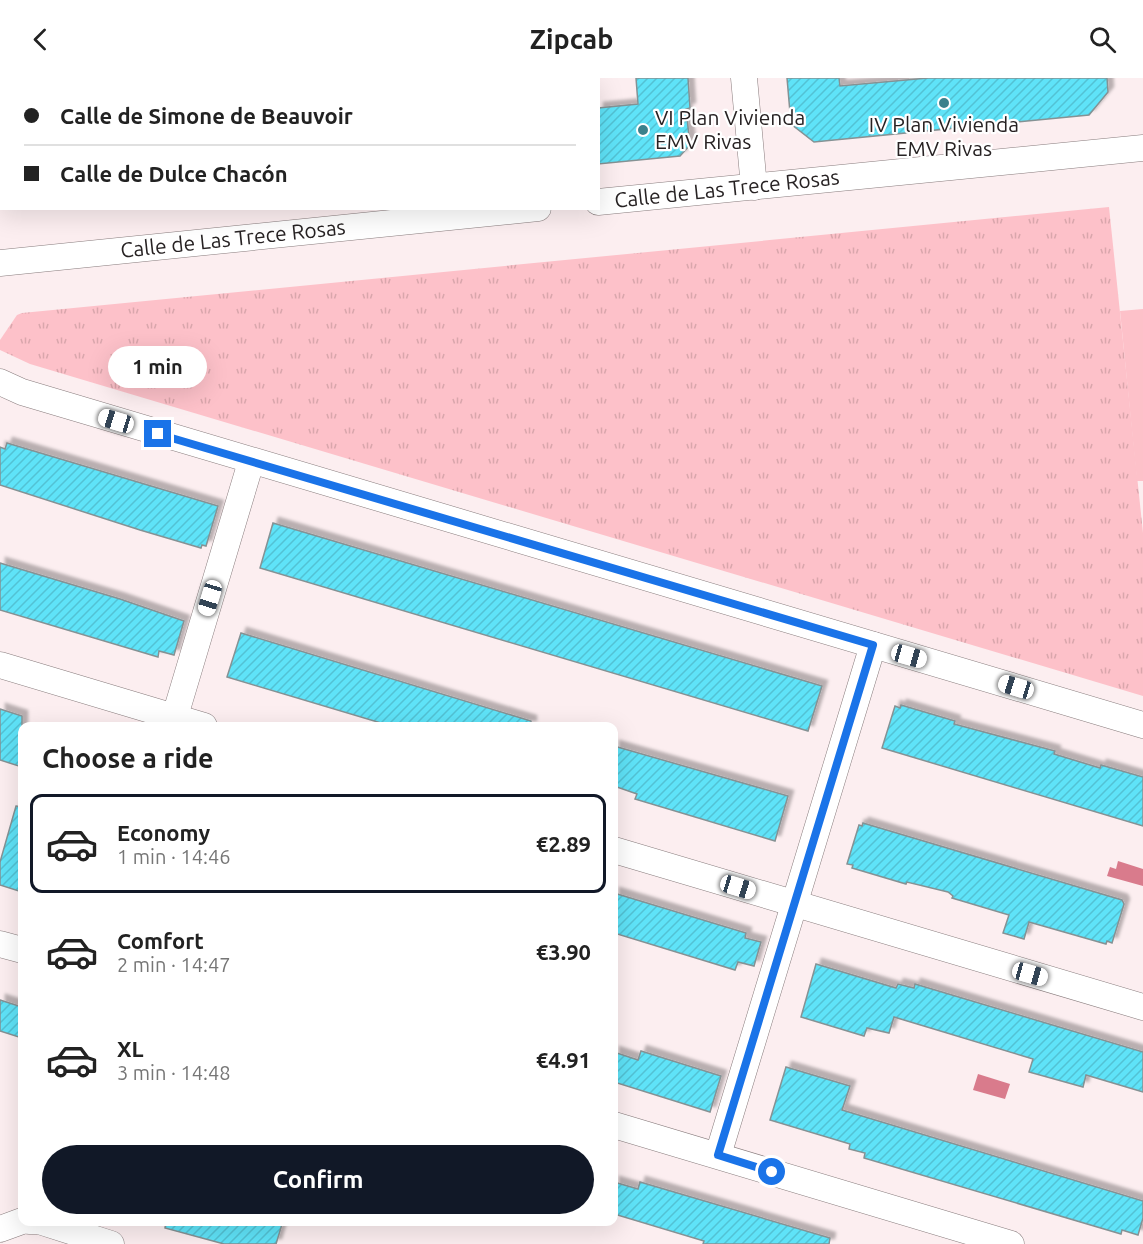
<!DOCTYPE html>
<meta charset="utf-8">
<style>
:root{--surface:#fff;--page:#f2f2f2;--text:#222;--muted:#767676;--line:#e0e0e0;--accent:#111827}
body{margin:0;font-family:Ubuntu,sans-serif;background:var(--page);color:var(--text);height:100vh;display:flex;flex-direction:column;font-size:22px;white-space:nowrap}
*{box-sizing:border-box;margin:0}
p{font-size:20px;color:var(--muted)}
.icon{flex:none;width:33px;height:33px;fill:none;stroke:currentColor;stroke-width:2;stroke-linecap:round;stroke-linejoin:round}
.map{position:relative;flex:1;overflow:hidden}
.drawer{position:absolute;left:18px;top:644px;width:600px;height:504px;display:flex;flex-direction:column;background:var(--surface);border-radius:12px;box-shadow:0 6px 24px #0002}
.drawer>*{flex:none}
.top-card{position:absolute;left:0px;top:0px;width:600px;height:132px;box-shadow:0 6px 24px #0002;display:grid;align-content:center;height:132px;padding:0 24px;background:var(--surface)}
.end{position:absolute;width:27px;height:27px;margin:-14px;border:8px solid #1a73e8;background:#fff;box-shadow:0 0 0 3px #fff}
.from{border-radius:50%}
.bubble{position:absolute;height:42px;border-radius:21px;background:var(--surface);box-shadow:0 6px 24px #0002;font-size:20px;font-weight:700;line-height:42px;text-align:center}
.car{position:absolute;width:18px;height:36px;margin:-18px -9px;border-radius:8px;box-shadow:0 0 4px 2px #0007;background:linear-gradient(#fff 24%,#345 0 40%,#fff 0 76%,#345 0 86%,#fff 0)}
.top-card b{display:flex;align-items:center;gap:21px;height:57px;font-size:22px}
.top-card b+b{border-top:2px solid var(--line)}
.top-card i{width:15px;height:15px;background:var(--text)}
ul{padding:0;list-style:none}
li{display:flex;align-items:center;gap:18px;height:99px;margin:0 12px 9px;padding:0 12px;border:3px solid transparent;border-radius:12px}
li div{flex:1}
li b{display:block;font-size:22px}
li em{font-style:normal;font-weight:700}
li.selected{border-color:var(--accent)}
li>.icon{width:54px;height:54px;stroke-width:1.5}
h2{padding:0 24px;font-size:27px;line-height:72px}
.action{display:flex;gap:12px;margin-top:auto;padding:12px 24px}
.action a{flex:1;height:69px;border-radius:36px;background:var(--accent);color:#fff;font-size:24px;font-weight:700;line-height:69px;text-align:center}
header{display:flex;justify-content:space-between;align-items:center;height:78px;padding:0 24px;background:var(--surface);font-size:27px;font-weight:700}
.map>svg:first-child{display:block}
</style>
<header><svg class="icon" aria-label="back" viewBox="0 0 24 24"><path d="M15 5l-7 7 7 7"/></svg>Zipcab<svg class="icon" aria-label="search" viewBox="0 0 24 24"><circle cx="10" cy="10" r="6"/><path d="M15 15l6 6"/></svg></header>
<div class="map">
<svg width="1143" height="1166" viewBox="0 0 1143 1166">
<defs>
<pattern id="grass-tufts" width="24" height="20" patternUnits="userSpaceOnUse" patternTransform="scale(1.5)"><rect width="24" height="20" fill="#fdc1c9"/><path d="M3 7l-1-3M5 7V3M7 7l1-3M15 17l-1-3M17 17v-4M19 17l1-3" fill="none" stroke="#d9a6ac"/></pattern>
<pattern id="building-hatch" width="6" height="6" patternUnits="userSpaceOnUse" patternTransform="scale(1.5)"><rect width="6" height="6" fill="#5fe3f8"/><path d="M-1 1l2-2M0 6l6-6M5 7l2-2" fill="none" stroke="#53c2d4"/></pattern>
<filter id="shadow"><feDropShadow dx="5.5" dy="-5.5" stdDeviation="1.5" flood-color="#0004"/></filter>
</defs>
<rect width="100%" height="100%" fill="#fceef0"/>
<!-- grass -->
<path fill="url(#grass-tufts)" d="M 1109,129 L 1143,455 L 1143,618 L 30,286 L 0,272 L 0,262 L 17,237 L 22,235 Z"/>
<!-- green -->
<path fill="#fdc1c9" d="M 1143,231 L 1143,403 L 1137,403 L 1120,233 Z"/>
<!-- water -->
<g fill="#d97b8c">
<path d="M 1118,783 L 1143,791 L 1143,808 L 1107,798 L 1110,789 L 1116,791 Z"/>
<path d="M 978,996 L 1010,1006 L 1005,1021 L 973,1012 Z"/>
</g>
<!-- building -->
<g fill="url(#building-hatch)" stroke="#859294" stroke-width="1.5" filter="url(#shadow)">
<path d="M 636,0 L 688,0 L 690,30 L 686,31 L 690,67 L 680,78 L 598,86 L 598,30 L 638,26 Z"/>
<path d="M 787,0 L 839,0 L 840,8 L 928,0 L 1107,0 L 1108,14 L 1089,37 L 814,64 L 791,46 Z"/>
<path d="M 7,365 L 218,428 L 206,468 L 202,467 L 201,470 L 140,452 L 0,407 L 0,369 L 5,371 Z"/>
<path d="M 273,445 L 822,608 L 808,653 L 260,490 Z"/>
<path d="M 0,485 L 120,521 L 184,543 L 174,577 L 159,573 L 158,579 L 0,532 Z"/>
<path d="M 241,555 L 531,643 L 531,648 L 391,648 L 227,599 Z"/>
<path d="M 901,627 L 955,643 L 954,646 L 1055,673 L 1054,676 L 1100,690 L 1101,687 L 1143,699 L 1143,748 L 882,670 L 895,628 L 900,630 Z"/>
<path d="M 0,631 L 22,638 L 22,689 L 0,682 Z"/>
<path d="M 614,668 L 788,718 L 775,763 L 635,721 L 637,716 L 614,708 Z"/>
<path d="M 16,728 L 22,729 L 22,814 L 0,807 L 0,784 Z"/>
<path d="M 863,745 L 1122,822 L 1124,826 L 1112,865 L 1107,863 L 1106,866 L 1029,844 L 1024,861 L 1003,855 L 1009,837 L 952,820 L 953,818 L 948,814 L 907,804 L 906,806 L 852,790 L 853,787 L 847,786 L 859,747 L 862,748 Z"/>
<path d="M 614,815 L 746,855 L 745,860 L 761,864 L 754,888 L 738,884 L 735,892 L 614,855 Z"/>
<path d="M 816,886 L 896,910 L 898,906 L 914,910 L 915,906 L 1143,974 L 1143,1014 L 1086,997 L 1083,1009 L 1029,994 L 1033,981 L 894,939 L 889,955 L 867,950 L 864,958 L 801,939 Z"/>
<path d="M 0,922 L 22,929 L 22,960 L 0,953 Z"/>
<path d="M 641,973 L 721,998 L 710,1034 L 614,1004 L 614,974 L 638,982 Z"/>
<path d="M 786,989 L 850,1008 L 842,1032 L 1143,1123 L 1143,1140 L 1138,1157 L 1122,1152 L 1121,1156 L 864,1080 L 865,1075 L 849,1071 L 850,1066 L 770,1042 Z"/>
<path d="M 614,1104 L 638,1111 L 640,1104 L 830,1160 L 829,1166 L 703,1166 L 704,1163 L 614,1136 Z"/>
<path d="M 166,1143 L 283,1143 L 276,1166 L 224,1166 L 165,1150 Z"/>
</g>
<g fill="none" stroke-linecap="round" stroke-linejoin="round">
<defs>
<g id="minor">
<path d="M 329,0 L 329,2"/>
<path d="M 744,0 L 754,109"/>
<path d="M 598,124 L 1143,70"/>
<path d="M 0,185 L 538,130"/>
<path d="M 0,304 L 22,314 L 1143,647"/>
<path d="M 0,587 L 204,648"/>
<path d="M 172,648 L 251,384"/>
<path d="M 614,772 L 1143,929"/>
<path d="M 0,866 L 22,872"/>
<path d="M 614,1047 L 1011,1166"/>
<path d="M 718,1077 L 873,567"/>
<path d="M 29,1143 L 39,1143 L 111,1166"/>
<path d="M 0,1151 L 22,1143"/>
</g>
</defs>
<!-- minor casing -->
<use href="#minor" stroke="#887c7d" stroke-width="27"/>
<!-- minor -->
<use href="#minor" stroke="#fff" stroke-width="26"/>
</g>
<g fill="none" stroke-linecap="round" stroke-linejoin="round">
<!-- route -->
<path stroke="#1a73e8" stroke-width="8" d="M 158,356 L 873,567 L 718,1077 L 772,1094"/>
</g>
<!-- markers -->
<g fill="#3a818c" stroke="#fff" stroke-width="2">
<circle cx="944" cy="25" r="6"/>
<circle cx="643" cy="52" r="6"/>
</g>
<g text-anchor="middle" stroke-width="4.5" stroke-linejoin="round" paint-order="stroke">
<!-- poi labels -->
<g font-size="21" fill="#272223" stroke="#fff" text-anchor="start">
<text x="655" y="47">VI Plan Vivienda<tspan x="655" dy="24">EMV Rivas</tspan></text>
<text x="944" y="54" text-anchor="middle">IV Plan Vivienda<tspan x="944" dy="24">EMV Rivas</tspan></text>
</g>
<!-- street labels -->
<g font-size="21" fill="#272223" stroke="#fff">
<text transform="translate(727 111) rotate(-6)" y="7">Calle de Las Trece Rosas</text>
<text transform="translate(233 161) rotate(-6)" y="7">Calle de Las Trece Rosas</text>
</g>
</g>
</svg>
<i class="end from" style="left:772px;top:1094px"></i>
<i class="end" style="left:158px;top:356px"></i>
<div class="bubble" style="left:108px;top:268px;width:99px">1 min</div>
<i class="car" style="left:116px;top:343px;rotate:287deg"></i>
<i class="car" style="left:210px;top:520px;rotate:197deg"></i>
<i class="car" style="left:909px;top:578px;rotate:106deg"></i>
<i class="car" style="left:1016px;top:609px;rotate:287deg"></i>
<i class="car" style="left:738px;top:809px;rotate:107deg"></i>
<i class="car" style="left:1030px;top:896px;rotate:106deg"></i>
<div class="top-card">
<b><i class="from"></i>Calle de Simone de Beauvoir</b>
<b><i></i>Calle de Dulce Chacón</b>
</div>
<section class="drawer">
<h2>Choose a ride</h2>
<ul>
<li class="selected"><svg class="icon" aria-label="car" viewBox="0 0 24 24"><path d="M5 17H2v-5l4-1 3-4h7l3 4 3 1v5h-3M9 17h6M6 11h13"/><circle cx="7" cy="17" r="2"/><circle cx="17" cy="17" r="2"/></svg><div><b>Economy</b><p>1 min · 14:46</p></div><em>€2.89</em></li>
<li><svg class="icon" aria-label="car" viewBox="0 0 24 24"><path d="M5 17H2v-5l4-1 3-4h7l3 4 3 1v5h-3M9 17h6M6 11h13"/><circle cx="7" cy="17" r="2"/><circle cx="17" cy="17" r="2"/></svg><div><b>Comfort</b><p>2 min · 14:47</p></div><em>€3.90</em></li>
<li><svg class="icon" aria-label="car" viewBox="0 0 24 24"><path d="M5 17H2v-5l4-1 3-4h7l3 4 3 1v5h-3M9 17h6M6 11h13"/><circle cx="7" cy="17" r="2"/><circle cx="17" cy="17" r="2"/></svg><div><b>XL</b><p>3 min · 14:48</p></div><em>€4.91</em></li>
</ul>
<div class="action"><a>Confirm</a></div>
</section>
</div>
